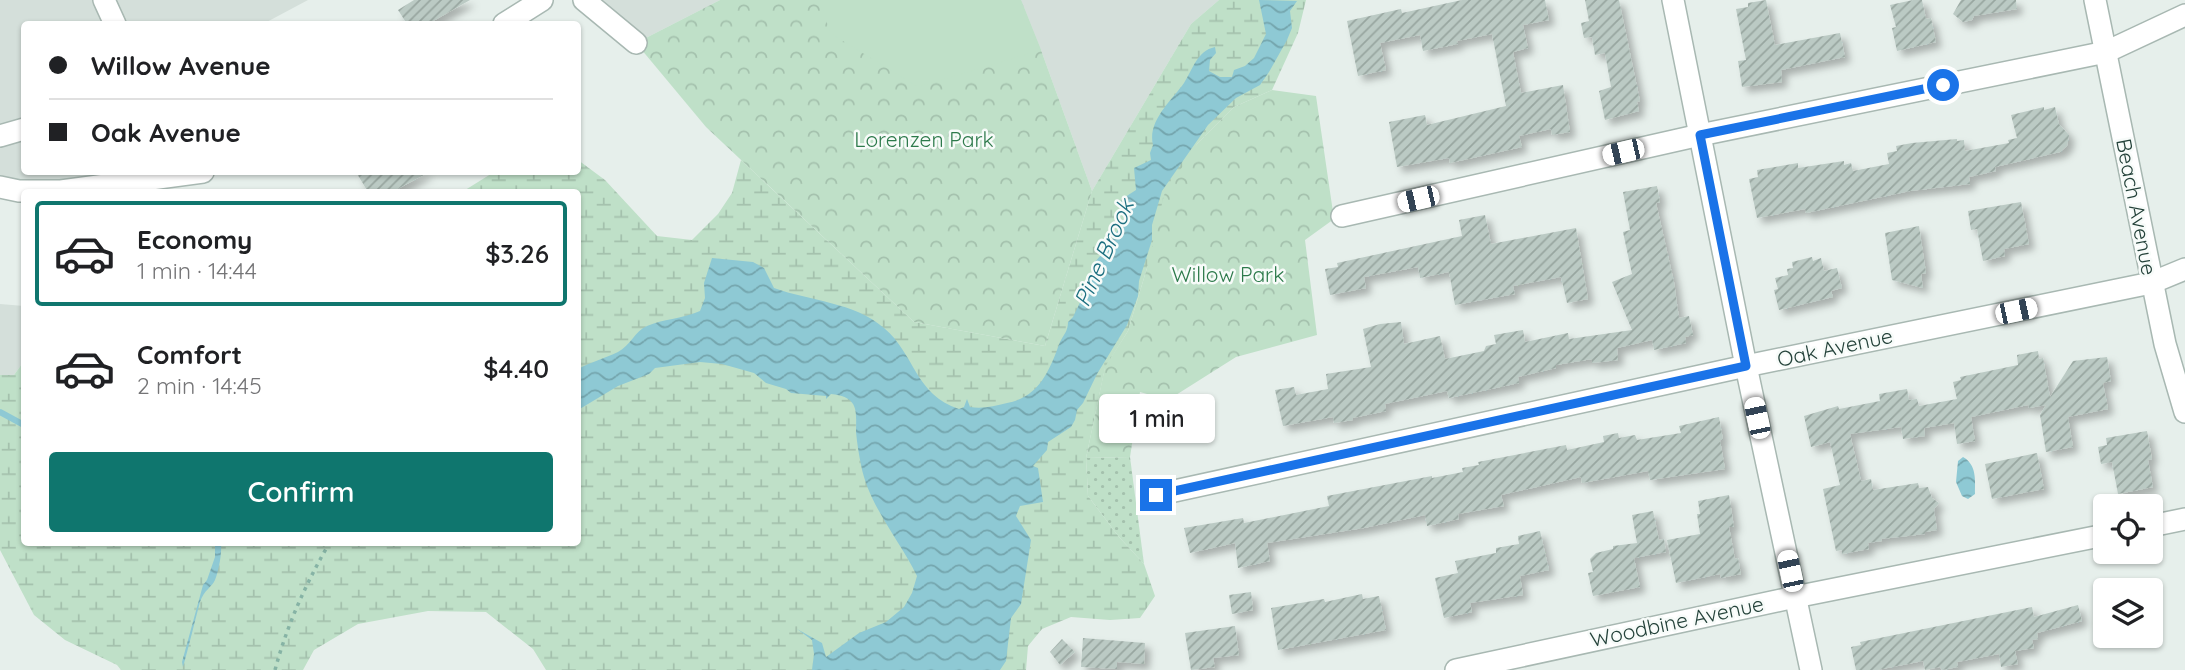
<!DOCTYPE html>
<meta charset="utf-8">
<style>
:root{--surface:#fff;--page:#f6f6f6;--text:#202124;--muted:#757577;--line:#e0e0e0;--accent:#0f766e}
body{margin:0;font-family:Quicksand,sans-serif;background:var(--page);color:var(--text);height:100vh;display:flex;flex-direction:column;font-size:26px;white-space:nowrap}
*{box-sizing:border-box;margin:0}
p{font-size:23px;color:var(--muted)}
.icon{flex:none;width:38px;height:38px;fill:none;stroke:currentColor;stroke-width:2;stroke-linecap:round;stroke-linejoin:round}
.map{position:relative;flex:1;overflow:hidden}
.sheet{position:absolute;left:21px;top:189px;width:560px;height:357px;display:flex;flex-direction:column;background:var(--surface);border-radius:7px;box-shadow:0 2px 5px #0004}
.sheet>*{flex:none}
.top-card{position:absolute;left:21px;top:21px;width:560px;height:154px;border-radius:7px;box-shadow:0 2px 5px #0004;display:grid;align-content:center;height:154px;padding:0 28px;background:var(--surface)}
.fabs{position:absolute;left:2093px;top:494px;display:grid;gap:14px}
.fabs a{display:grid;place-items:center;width:70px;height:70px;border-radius:7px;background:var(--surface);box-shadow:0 2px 5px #0004;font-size:35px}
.end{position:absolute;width:32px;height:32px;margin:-16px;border:9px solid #1a73e8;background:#fff;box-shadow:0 0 0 4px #fff}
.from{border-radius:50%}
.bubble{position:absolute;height:49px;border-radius:7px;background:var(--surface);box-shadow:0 2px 5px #0004;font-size:23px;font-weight:600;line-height:49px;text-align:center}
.car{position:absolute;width:21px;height:42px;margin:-21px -10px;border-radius:9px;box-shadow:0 0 5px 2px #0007;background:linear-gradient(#fff 24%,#345 0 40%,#fff 0 76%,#345 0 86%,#fff 0)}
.top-card b{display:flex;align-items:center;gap:24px;height:66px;font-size:26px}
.top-card b+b{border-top:2px solid var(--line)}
.top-card i{width:18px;height:18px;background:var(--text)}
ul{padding:12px 0 0;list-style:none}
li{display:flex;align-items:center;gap:21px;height:105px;margin:0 14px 10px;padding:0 14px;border:4px solid transparent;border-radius:7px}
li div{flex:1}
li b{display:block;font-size:26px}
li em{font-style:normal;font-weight:600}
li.current{border-color:var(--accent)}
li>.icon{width:63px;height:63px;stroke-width:1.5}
.button{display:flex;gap:14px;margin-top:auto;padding:14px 28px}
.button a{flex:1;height:80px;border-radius:7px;background:var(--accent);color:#fff;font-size:28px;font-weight:600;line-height:80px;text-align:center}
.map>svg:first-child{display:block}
</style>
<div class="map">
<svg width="2185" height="670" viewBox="0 0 2185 670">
<defs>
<pattern id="grass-dots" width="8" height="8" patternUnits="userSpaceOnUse" patternTransform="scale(1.75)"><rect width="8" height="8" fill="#bfe0c8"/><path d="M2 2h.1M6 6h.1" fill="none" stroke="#a4c1ad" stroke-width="1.8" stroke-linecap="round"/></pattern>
<pattern id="wetland-marsh" width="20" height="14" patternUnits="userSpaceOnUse" patternTransform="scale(1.75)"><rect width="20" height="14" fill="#bfe0c8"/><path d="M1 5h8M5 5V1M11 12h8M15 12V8" fill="none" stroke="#a4c1ad"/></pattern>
<pattern id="park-crowns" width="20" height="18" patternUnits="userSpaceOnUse" patternTransform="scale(1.75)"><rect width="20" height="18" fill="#bfe0c8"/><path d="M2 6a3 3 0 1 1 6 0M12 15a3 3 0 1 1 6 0" fill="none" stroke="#a4c1ad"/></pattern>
<pattern id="water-waves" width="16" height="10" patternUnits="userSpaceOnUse" patternTransform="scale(1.75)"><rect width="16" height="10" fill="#8ec9d4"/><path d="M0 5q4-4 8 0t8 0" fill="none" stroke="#74a5ad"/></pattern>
<pattern id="building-hatch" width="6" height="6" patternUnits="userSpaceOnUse" patternTransform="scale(1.75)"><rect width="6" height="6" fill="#bbcac4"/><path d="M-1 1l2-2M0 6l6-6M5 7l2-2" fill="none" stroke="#98a6a0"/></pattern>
<filter id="shadow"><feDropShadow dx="5.5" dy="5.5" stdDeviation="3.5" flood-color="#0004"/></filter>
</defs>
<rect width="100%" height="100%" fill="#e6efeb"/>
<!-- built -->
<g fill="#d4dfda">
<path d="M 0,0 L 308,0 L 263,24 L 24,24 L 24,172 L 148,172 L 63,186 L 0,183 Z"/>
<path d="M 586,0 L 720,0 L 636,43 Z"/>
<path d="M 1021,0 L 1219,0 L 1191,24 L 1092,191 L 1041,50 Z"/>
<path d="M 0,304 L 24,306 L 24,361 L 14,375 L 0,375 Z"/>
</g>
<!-- grass -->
<path fill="url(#grass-dots)" d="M 1130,457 L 1144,564 L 1119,537 L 1088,496 L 1086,458 Z"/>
<!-- wetland -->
<path fill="url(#wetland-marsh)" d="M 1219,0 L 1306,0 L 1298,33 L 1272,90 L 1234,107 L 1197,144 L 1147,268 L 1128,331 L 1105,368 L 1086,458 L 1088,496 L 1119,537 L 1144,564 L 1155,596 L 1140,618 L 1110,620 L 1071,617 L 1042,629 L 1028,646 L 1026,670 L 546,670 L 533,649 L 486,612 L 428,611 L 358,624 L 314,650 L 303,670 L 121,670 L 117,665 L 65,640 L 34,615 L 0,550 L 0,375 L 14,375 L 24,361 L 24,542 L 578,542 L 578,192 L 462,192 L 494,172 L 578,172 L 578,160 L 605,180 L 657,236 L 692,240 L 718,214 L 732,193 L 741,160 L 914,322 L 1045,346 L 1092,191 L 1191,24 Z"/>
<!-- park -->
<g fill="url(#park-crowns)">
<path d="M 720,0 L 1021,0 L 1041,50 L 1092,191 L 1045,346 L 914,322 L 706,127 L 636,43 Z"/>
<path d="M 1272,90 L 1316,96 L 1334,219 L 1305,240 L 1317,335 L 1236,357 L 1168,400 L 1140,392 L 1130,457 L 1086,458 L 1105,367 L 1128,331 L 1147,268 L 1164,195 L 1197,144 L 1234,107 Z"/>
</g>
<!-- pitch -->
<path fill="#bfe0c8" d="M 820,0 L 1021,0 L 1041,50 L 918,87 L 830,33 Z"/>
<!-- water -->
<g fill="url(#water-waves)">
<path d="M 1259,0 L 1297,1 L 1290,11 L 1292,28 L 1287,40 L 1269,72 L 1260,85 L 1236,98 L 1208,125 L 1162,191 L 1152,225 L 1152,240 L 1139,281 L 1138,296 L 1127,325 L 1097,374 L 1083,403 L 1077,410 L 1075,420 L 1071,427 L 1048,442 L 1047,450 L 1033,466 L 1038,468 L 1043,502 L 1020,506 L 1016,516 L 1031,540 L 1021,604 L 1011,618 L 1006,661 L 1000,670 L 812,670 L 814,654 L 812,640 L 797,629 L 822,643 L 826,657 L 859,633 L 886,622 L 904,607 L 912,593 L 917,576 C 899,539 869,506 861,465 C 859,455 857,443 856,432 C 856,412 860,397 831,394 L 826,399 L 826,396 L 791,393 L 786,389 L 766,383 L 754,373 L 722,364 L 700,362 L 655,368 L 649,374 L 618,386 L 578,410 L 578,369 C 591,362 605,358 618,352 C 630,346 635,331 647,326 C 663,319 681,319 700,311 L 705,298 L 704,283 L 712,258 L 753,262 L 764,268 L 774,288 C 810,301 854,302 884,328 C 915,354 915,395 959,409 L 964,407 L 967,399 L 970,407 C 984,409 994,406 1007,403 C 1040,397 1050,369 1060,342 C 1064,334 1068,331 1068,322 L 1073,317 L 1089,284 L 1094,263 L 1108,247 L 1127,214 L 1121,204 L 1122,199 L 1136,190 L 1134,168 L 1151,160 L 1150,153 L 1153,145 C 1147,121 1172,100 1184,83 C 1193,69 1197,51 1215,47 L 1216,53 L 1210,60 L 1209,71 L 1220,77 L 1232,77 L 1234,70 L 1245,66 L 1254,58 L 1266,34 Z"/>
<path d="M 1963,457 C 1977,465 1975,480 1975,494 L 1968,499 L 1962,496 L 1956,482 L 1958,461 Z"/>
<path d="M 215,542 L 221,543 C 222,553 219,570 215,580 C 212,587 204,590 200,602 C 194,624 189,646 183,667 L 182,662 L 203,585 L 207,580 L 215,557 Z"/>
</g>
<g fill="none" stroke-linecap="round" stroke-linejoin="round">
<!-- stream -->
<path stroke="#8ec9d4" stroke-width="6" d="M 0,412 L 24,425"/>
</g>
<!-- building -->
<g fill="url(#building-hatch)" filter="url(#shadow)">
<path d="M 414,0 L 470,0 L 428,24 L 407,24 L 398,10 Z"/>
<path d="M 1462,0 L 1545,0 L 1549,20 L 1523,25 L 1528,48 L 1513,52 L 1521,93 L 1563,85 L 1570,132 L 1552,135 L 1551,129 L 1519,136 L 1522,147 L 1450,163 L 1449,158 L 1397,167 L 1389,122 L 1425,115 L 1427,125 L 1506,106 L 1492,34 L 1457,41 L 1458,44 L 1423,51 L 1420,35 L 1380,43 L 1386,70 L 1358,76 L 1347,21 L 1401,9 L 1402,13 Z"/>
<path d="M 1585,0 L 1619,0 L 1640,101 L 1637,102 L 1639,111 L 1605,120 L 1599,91 L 1611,87 L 1605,53 L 1595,55 L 1592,37 L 1584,38 L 1581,23 L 1589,21 Z"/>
<path d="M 1766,0 L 1775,45 L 1840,33 L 1845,57 L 1781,70 L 1782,82 L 1742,87 L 1738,61 L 1746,60 L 1736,9 L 1748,7 L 1748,3 Z"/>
<path d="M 1913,0 L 1922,0 L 1926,19 L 1931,18 L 1936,42 L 1897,51 L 1892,28 L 1896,27 L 1890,5 Z"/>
<path d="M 1961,0 L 2016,0 L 2017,9 L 1974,16 L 1972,20 L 1963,22 L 1953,14 Z"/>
<path d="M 2044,107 L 2044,110 L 2055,107 L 2059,124 L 2069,135 L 2067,146 L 2060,152 L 1995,167 L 1996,171 L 1969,177 L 1970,184 L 1910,191 L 1806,213 L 1805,209 L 1757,218 L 1749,179 L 1758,177 L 1757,170 L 1798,163 L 1798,168 L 1844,161 L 1844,165 L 1851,163 L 1853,171 L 1889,164 L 1887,153 L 1897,151 L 1896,146 L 1912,143 L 1957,139 L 1957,141 L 1964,140 L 1965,151 L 2009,143 L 2008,140 L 2017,138 L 2011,115 Z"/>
<path d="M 356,172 L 429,172 L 392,192 L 368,192 Z"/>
<path d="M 1657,186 L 1660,202 L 1656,203 L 1674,282 L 1679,318 L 1689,316 L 1693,335 L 1685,337 L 1686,343 L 1654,350 L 1652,340 L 1617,348 L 1618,360 L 1592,363 L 1592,359 L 1556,365 L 1556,368 L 1518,377 L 1519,383 L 1449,398 L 1447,391 L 1385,404 L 1386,411 L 1353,418 L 1353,420 L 1334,423 L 1333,417 L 1283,426 L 1275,390 L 1294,387 L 1296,395 L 1328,389 L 1326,374 L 1371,367 L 1363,329 L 1380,324 L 1401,322 L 1404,344 L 1440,336 L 1445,359 L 1484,351 L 1486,346 L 1496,344 L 1494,335 L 1523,330 L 1525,342 L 1568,333 L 1569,339 L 1632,330 L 1612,282 L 1632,274 L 1623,232 L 1630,230 L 1623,192 Z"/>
<path d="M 2021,202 L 2029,244 L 2004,249 L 2005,256 L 1983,261 L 1977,229 L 1971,230 L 1968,211 Z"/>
<path d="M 1485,215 L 1491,244 L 1576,228 L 1588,299 L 1567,303 L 1561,277 L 1513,286 L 1515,294 L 1455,305 L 1449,272 L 1420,278 L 1418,267 L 1364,277 L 1366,288 L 1330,295 L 1325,269 L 1338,267 L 1337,263 L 1462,236 L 1459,220 Z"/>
<path d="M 1919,226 L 1926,273 L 1921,274 L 1923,288 L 1892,280 L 1885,233 Z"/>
<path d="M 1812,257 L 1813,261 L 1821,258 L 1824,271 L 1837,268 L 1842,288 L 1831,291 L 1833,297 L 1779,310 L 1774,290 L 1778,289 L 1775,278 L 1788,275 L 1787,269 L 1793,268 L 1792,262 Z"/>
<path d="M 2038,351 L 2039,359 L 2043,358 L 2050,397 L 2073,361 L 2107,357 L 2111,381 L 2103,383 L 2108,409 L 2068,417 L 2073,447 L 2046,452 L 2040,415 L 2046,405 L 2029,408 L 2028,405 L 1971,417 L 1975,441 L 1957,444 L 1954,423 L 1924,428 L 1925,436 L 1903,439 L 1901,427 L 1850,434 L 1861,481 L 1871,479 L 1873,490 L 1918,483 L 1919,488 L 1928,487 L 1932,498 L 1939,503 L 1934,509 L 1937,530 L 1925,532 L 1925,534 L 1881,539 L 1882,541 L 1868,543 L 1869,549 L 1842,554 L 1842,550 L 1836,551 L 1823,489 L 1840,485 L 1830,442 L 1811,447 L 1804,416 L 1838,406 L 1839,409 L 1880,401 L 1879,394 L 1907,389 L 1909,400 L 1917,399 L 1919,406 L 1957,399 L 1953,382 L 1961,380 L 1960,377 L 2018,365 L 2017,355 Z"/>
<path d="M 1719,417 L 1723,440 L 1720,440 L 1725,469 L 1650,480 L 1648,471 L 1582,483 L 1581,477 L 1501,495 L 1504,506 L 1458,514 L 1459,519 L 1427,526 L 1425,515 L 1364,528 L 1267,543 L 1270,561 L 1238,568 L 1235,543 L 1190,553 L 1184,528 L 1243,518 L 1244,523 L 1329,506 L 1327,496 L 1432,476 L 1432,478 L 1463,472 L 1462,468 L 1479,465 L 1478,462 L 1566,445 L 1567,450 L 1604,442 L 1603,436 L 1618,433 L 1619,438 L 1635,435 L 1637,440 L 1681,433 L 1679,426 Z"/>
<path d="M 2147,431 L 2152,459 L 2148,460 L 2153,487 L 2118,494 L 2112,462 L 2101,464 L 2098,447 L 2107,445 L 2106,438 Z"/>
<path d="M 2037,453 L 2044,489 L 1992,499 L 1985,464 Z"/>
<path d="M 1729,495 L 1734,527 L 1729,527 L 1735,559 L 1738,558 L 1741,574 L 1721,578 L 1720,574 L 1676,583 L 1667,540 L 1700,534 L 1697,514 L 1700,514 L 1698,501 Z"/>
<path d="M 1653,511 L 1659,540 L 1664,539 L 1666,552 L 1634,558 L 1640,587 L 1593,596 L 1588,573 L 1593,572 L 1590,559 L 1596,553 L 1613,549 L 1613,546 L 1637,543 L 1632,515 Z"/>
<path d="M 1540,531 L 1549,570 L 1520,576 L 1523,595 L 1470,603 L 1472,612 L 1444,618 L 1435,578 L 1458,573 L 1455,561 L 1496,553 L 1496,548 L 1519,544 L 1518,536 Z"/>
<path d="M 1251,592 L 1253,610 L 1232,614 L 1229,595 Z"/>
<path d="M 1362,594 L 1363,599 L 1379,596 L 1386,630 L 1278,650 L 1271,608 L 1324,599 L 1325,602 Z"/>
<path d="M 2078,605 L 2082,621 L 2037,633 L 2038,639 L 2032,640 L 2034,648 L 2015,651 L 2018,664 L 2001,667 L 1999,654 L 1957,662 L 1958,667 L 1942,670 L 1940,667 L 1925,670 L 1923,661 L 1877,670 L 1856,670 L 1851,647 L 1861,645 L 1860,642 L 2032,607 L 2034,617 Z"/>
<path d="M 1235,626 L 1239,655 L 1213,658 L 1215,667 L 1191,670 L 1185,633 Z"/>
<path d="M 1083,638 L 1145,643 L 1144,664 L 1117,662 L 1117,669 L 1081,667 Z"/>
<path d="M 1062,639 L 1075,652 L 1060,665 L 1050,652 Z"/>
</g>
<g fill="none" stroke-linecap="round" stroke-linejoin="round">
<defs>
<g id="minor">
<path d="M 104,0 L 115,24"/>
<path d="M 584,0 L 636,43"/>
<path d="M 1673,0 L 1746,366 L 1811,670"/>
<path d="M 2095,0 L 2165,344 L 2185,412"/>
<path d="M 504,24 L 542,0"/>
<path d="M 0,136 L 24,129"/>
<path d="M 0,187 L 19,191 L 61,191 L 203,172"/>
<path d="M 1342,216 L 1700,135 L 2106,52 L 2185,15"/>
<path d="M 1156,495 L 1746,366 L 2151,283 L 2185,269"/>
<path d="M 2151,526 L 2185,519"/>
<path d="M 1456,670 L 1795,597 L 2105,535"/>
</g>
</defs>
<!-- minor casing -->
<use href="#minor" stroke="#a8b8b2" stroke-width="24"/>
<!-- path -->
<path stroke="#86b3a5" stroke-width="3.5" stroke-dasharray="3.5 5" stroke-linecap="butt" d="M 275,670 C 287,625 306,583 330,542"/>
<!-- minor -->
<use href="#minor" stroke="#fff" stroke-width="21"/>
</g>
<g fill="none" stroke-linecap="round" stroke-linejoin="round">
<!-- route -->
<path stroke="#1a73e8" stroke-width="9" d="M 1156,495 L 1746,366 L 1700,135 L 1943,85"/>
</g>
<g text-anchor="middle" stroke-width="5" stroke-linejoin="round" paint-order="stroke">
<!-- park labels -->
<g font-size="21" fill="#2d7a4b" stroke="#f7fbf9">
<text x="924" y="147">Lorenzen Park</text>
<text x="1228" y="282">Willow Park</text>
</g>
<!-- street labels -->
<g font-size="21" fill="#24423a" stroke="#f7fbf9">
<text transform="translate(2136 207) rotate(79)" y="7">Beach Avenue</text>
<text transform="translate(1835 348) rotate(-12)" y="7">Oak Avenue</text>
<text transform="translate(1677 622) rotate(-12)" y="7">Woodbine Avenue</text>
</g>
<!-- water labels -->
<g font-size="23" font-style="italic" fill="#1c6f80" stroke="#f7fbf9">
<text transform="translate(1104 253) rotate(-66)" y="8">Pine Brook</text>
</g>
</g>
</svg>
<div class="fabs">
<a><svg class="icon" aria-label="locate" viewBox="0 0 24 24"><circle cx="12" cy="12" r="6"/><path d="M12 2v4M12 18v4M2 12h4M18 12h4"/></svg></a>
<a><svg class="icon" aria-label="layers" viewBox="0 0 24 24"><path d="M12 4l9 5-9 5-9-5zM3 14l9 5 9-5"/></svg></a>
</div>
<i class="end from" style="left:1943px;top:85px"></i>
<i class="end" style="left:1156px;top:495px"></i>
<div class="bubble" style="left:1099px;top:394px;width:116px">1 min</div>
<i class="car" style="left:1623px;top:152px;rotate:257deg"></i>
<i class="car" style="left:1418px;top:199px;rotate:257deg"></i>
<i class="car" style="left:2016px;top:311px;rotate:78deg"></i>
<i class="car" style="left:1757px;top:418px;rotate:348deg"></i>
<i class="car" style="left:1790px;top:571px;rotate:348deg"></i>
<div class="top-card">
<b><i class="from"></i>Willow Avenue</b>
<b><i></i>Oak Avenue</b>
</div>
<section class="sheet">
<ul>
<li class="current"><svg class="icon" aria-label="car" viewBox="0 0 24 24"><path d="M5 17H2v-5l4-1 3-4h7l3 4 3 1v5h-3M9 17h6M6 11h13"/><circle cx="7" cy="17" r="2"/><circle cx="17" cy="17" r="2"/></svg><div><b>Economy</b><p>1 min · 14:44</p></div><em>$3.26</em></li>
<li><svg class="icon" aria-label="car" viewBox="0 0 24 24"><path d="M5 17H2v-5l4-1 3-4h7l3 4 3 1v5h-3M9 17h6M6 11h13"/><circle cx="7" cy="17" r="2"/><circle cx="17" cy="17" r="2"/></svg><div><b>Comfort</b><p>2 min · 14:45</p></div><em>$4.40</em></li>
</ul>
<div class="button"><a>Confirm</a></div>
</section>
</div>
